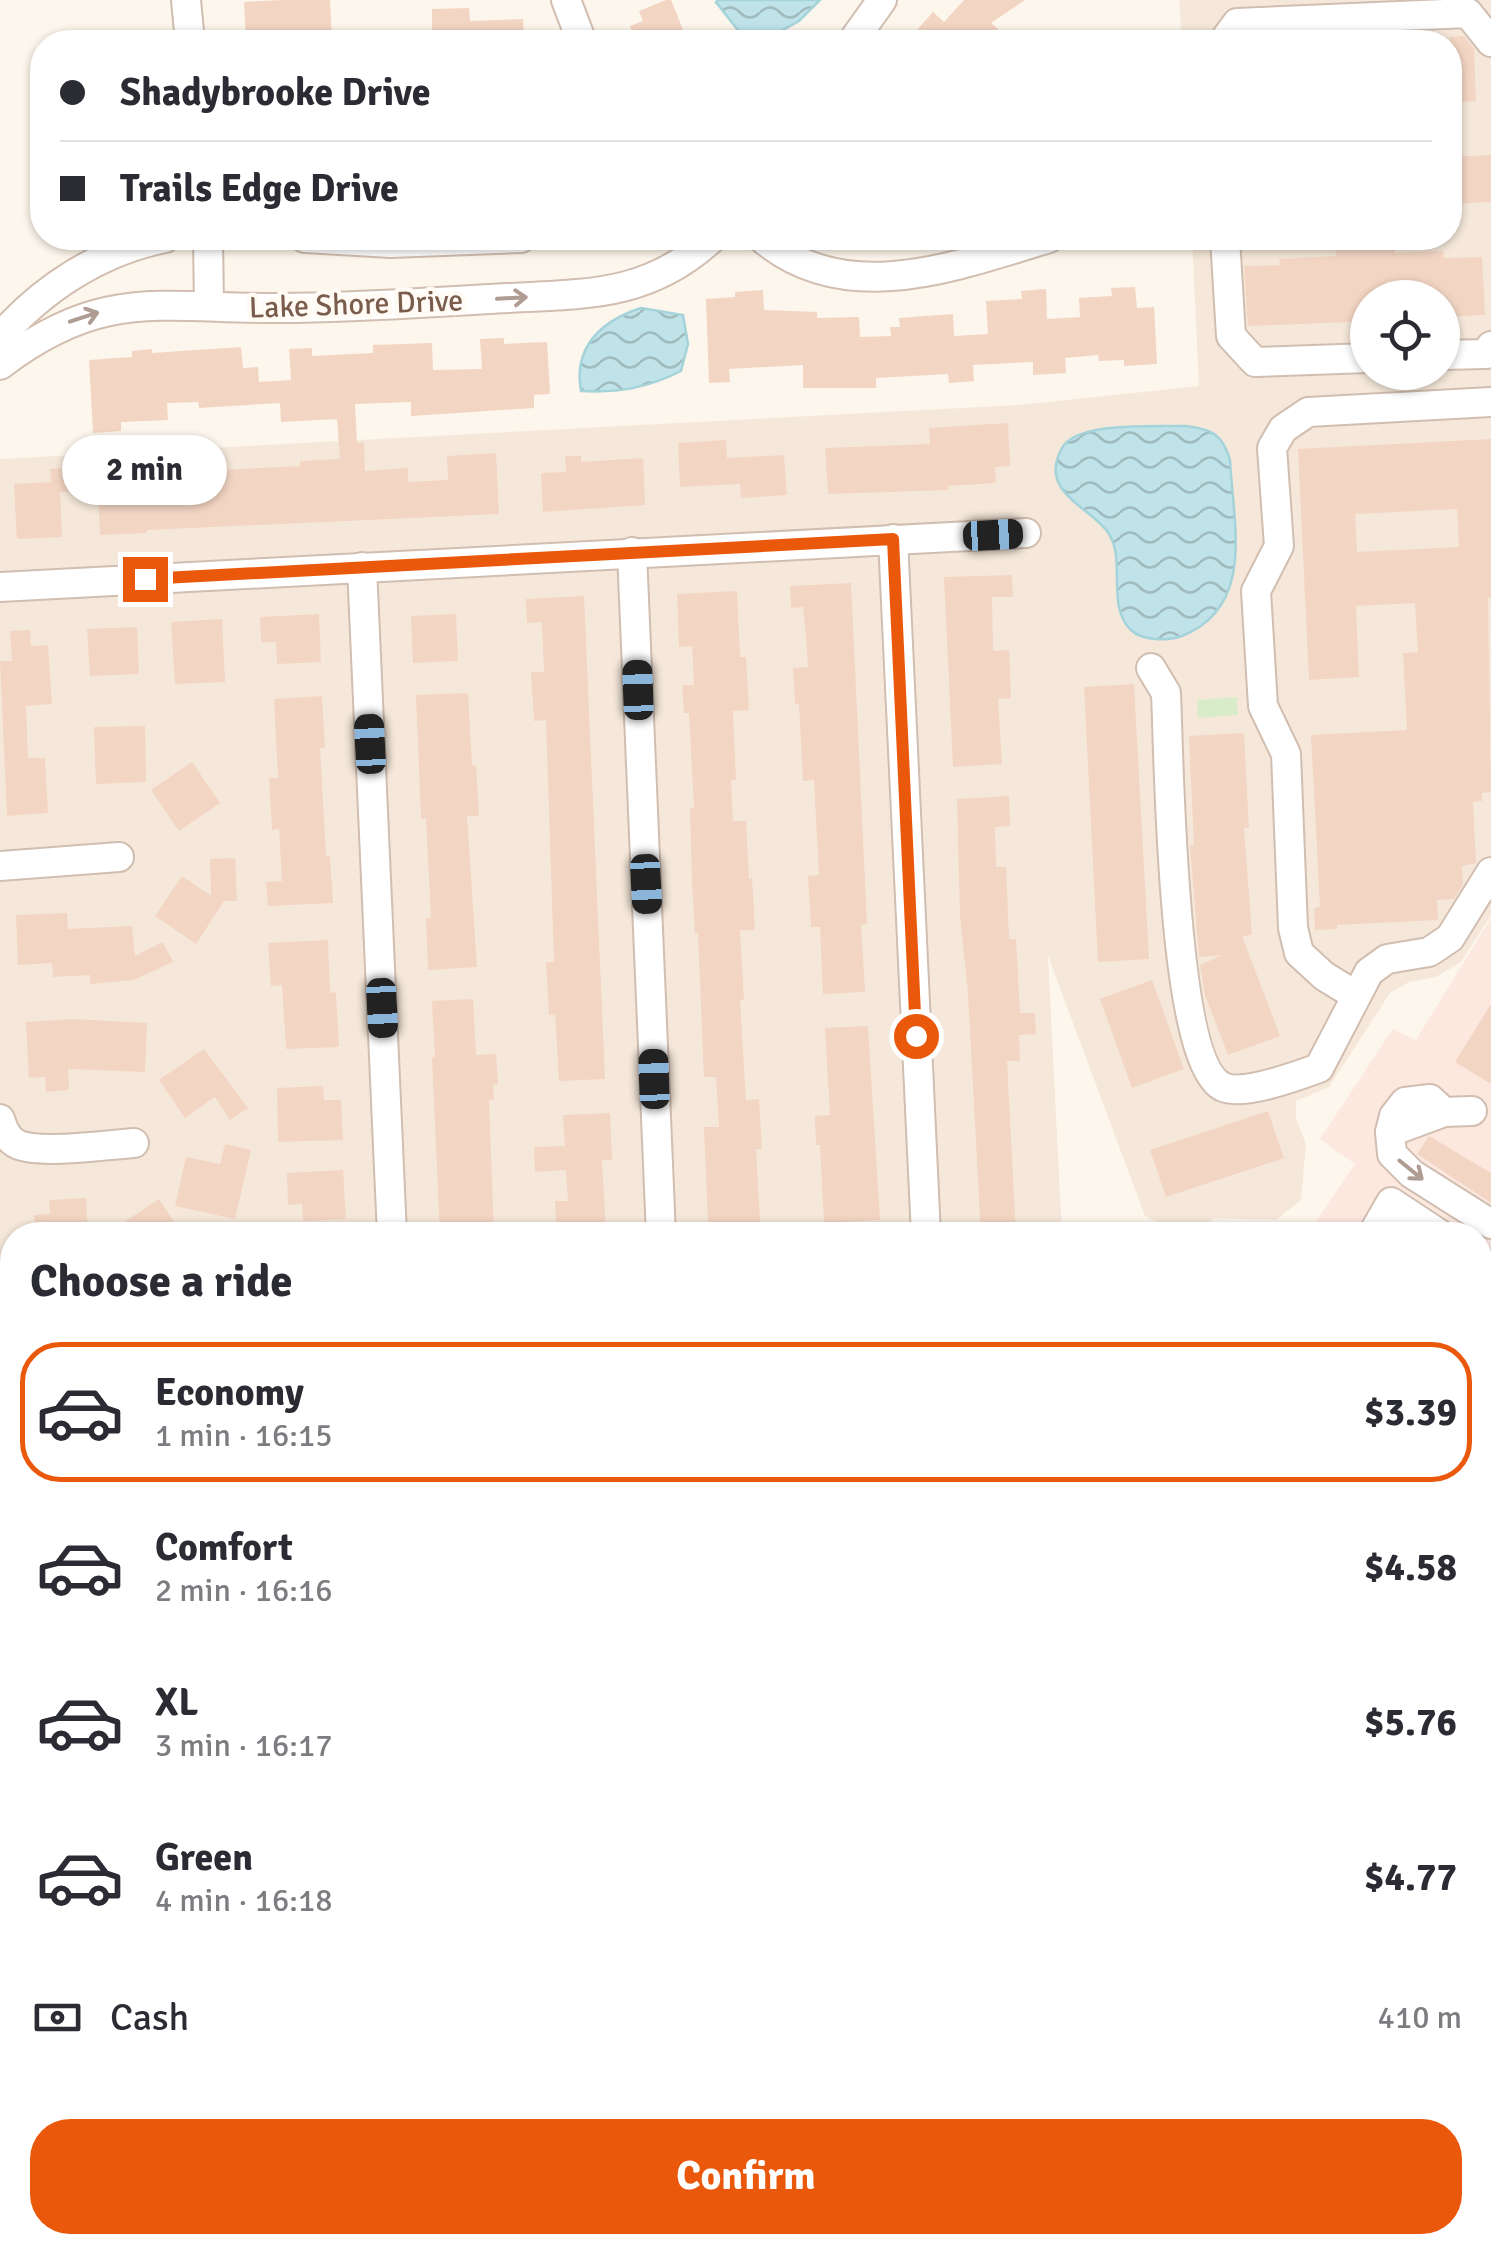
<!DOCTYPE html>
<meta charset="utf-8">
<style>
:root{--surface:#fff;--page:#f2f2f3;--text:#2b2b33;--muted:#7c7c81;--line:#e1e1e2;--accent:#ea580c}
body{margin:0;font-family:Signika,sans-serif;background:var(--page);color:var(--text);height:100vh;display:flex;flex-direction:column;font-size:38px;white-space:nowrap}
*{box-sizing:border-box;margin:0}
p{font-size:32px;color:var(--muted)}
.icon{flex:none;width:55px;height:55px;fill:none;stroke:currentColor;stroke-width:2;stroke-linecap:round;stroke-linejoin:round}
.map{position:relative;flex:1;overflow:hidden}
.side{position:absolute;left:0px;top:1222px;width:1492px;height:1032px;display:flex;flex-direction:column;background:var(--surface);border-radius:40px 40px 0 0;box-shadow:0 2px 8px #0004}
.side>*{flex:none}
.banner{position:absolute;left:30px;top:30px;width:1432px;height:220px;border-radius:40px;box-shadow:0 2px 8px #0004;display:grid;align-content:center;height:220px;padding:0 30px;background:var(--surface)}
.controls{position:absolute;left:1350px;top:280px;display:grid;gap:20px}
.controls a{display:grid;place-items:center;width:110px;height:110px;border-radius:50%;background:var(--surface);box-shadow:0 2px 8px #0004;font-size:50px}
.end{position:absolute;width:45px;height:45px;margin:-22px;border:12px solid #ea580c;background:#fff;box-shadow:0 0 0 5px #fff}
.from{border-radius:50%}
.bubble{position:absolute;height:70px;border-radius:35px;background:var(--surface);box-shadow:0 2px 8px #0004;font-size:32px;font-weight:800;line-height:70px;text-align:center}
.car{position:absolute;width:30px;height:60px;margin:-30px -15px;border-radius:12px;box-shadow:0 0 8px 2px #0007;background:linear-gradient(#222 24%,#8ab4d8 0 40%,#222 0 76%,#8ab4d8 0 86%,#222 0)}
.banner b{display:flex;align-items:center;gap:35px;height:95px;font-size:38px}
.banner b+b{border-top:2px solid var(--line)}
.banner i{width:25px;height:25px;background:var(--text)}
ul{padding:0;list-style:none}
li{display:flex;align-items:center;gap:30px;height:140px;margin:0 20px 15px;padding:0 10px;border:5px solid transparent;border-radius:40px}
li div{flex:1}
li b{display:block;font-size:38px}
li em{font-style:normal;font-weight:800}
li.active{border-color:var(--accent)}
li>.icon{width:90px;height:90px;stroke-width:1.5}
h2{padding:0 30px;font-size:45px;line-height:120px}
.pay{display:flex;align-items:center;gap:25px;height:110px;padding:0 30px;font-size:38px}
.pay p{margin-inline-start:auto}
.primary-button{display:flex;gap:20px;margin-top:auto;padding:20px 30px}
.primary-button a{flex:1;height:115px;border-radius:40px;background:var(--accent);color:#fff;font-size:40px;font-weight:800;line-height:115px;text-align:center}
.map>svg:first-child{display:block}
</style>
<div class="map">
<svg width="1491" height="2253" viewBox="0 0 1491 2253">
<defs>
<pattern id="water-waves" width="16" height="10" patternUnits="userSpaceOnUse" patternTransform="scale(2.5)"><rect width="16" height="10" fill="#bfe3e8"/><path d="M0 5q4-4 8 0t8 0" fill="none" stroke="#a0bbbe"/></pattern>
</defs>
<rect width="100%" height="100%" fill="#fdf6ec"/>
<!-- residential -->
<path fill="#f5e8da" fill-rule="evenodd" d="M 1179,0 L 1491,0 L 1491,915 L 1461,962 L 1436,977 L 1409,982 L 1390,993 L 1329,1087 L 1296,1101 L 1296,1119 L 1306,1144 L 1301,1200 L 1276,1220 L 1214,1218 L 1192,1235 L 1181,1235 L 1145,1216 L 1048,956 L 1062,1235 L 12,1235 L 12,2242 L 619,2242 L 619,2253 L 0,2253 L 0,459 L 1019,405 L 1199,386 L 1192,238 L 1450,238 L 1450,42 L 1182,42 ZM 1368,298 L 1442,298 L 1442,372 L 1368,372 Z"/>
<!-- commercial -->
<g fill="#fde8e0">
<path d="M 1491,918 L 1491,1339 L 1480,1357 L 1480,1235 L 1307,1235 L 1355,1164 L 1320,1139 L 1393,1029 L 1416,1040 Z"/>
<path d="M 1491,1592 L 1491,2253 L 1131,2253 L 1137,2242 L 1480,2242 L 1480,1610 Z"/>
<path d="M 619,2243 L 988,2243 L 982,2253 L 619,2253 Z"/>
</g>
<!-- green -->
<path fill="#d8ecc9" d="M 1237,697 L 1238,715 L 1198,718 L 1197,700 Z"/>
<!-- water -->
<g fill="url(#water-waves)" stroke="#a5d3da" stroke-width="2.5">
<path d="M 718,0 L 820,0 L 799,21 L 761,42 L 737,29 L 716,2 Z"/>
<path d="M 641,308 L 683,315 L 688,344 L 681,371 C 647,388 619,393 581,391 C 573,347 601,321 641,308 Z"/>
<path d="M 1186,426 C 1212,429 1223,435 1230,460 C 1233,523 1256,607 1182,636 C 1168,641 1142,641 1131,630 C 1106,607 1126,560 1109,534 C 1092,507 1037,493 1062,448 C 1077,421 1157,427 1186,426 Z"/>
</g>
<!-- building -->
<g fill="#f3d5c3" fill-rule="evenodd">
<path d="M 281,0 L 330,0 L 332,42 L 246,42 L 244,2 Z"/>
<path d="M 666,0 L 671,0 L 688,42 L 636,42 L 630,26 L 643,21 L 639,11 Z"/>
<path d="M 964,0 L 1025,0 L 991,23 L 1013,42 L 929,42 L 916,31 L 933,12 L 944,22 Z"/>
<path d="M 469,8 L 470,21 L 523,19 L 524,42 L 445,42 L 445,35 L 432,36 L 432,9 Z"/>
<path d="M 1464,36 L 1474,49 L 1476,101 L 1450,103 L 1450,37 Z"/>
<path d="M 1491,155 L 1491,202 L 1450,204 L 1450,157 Z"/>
<path d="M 1335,238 L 1394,238 L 1395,253 L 1443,251 L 1444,258 L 1482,257 L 1485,315 L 1442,317 L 1442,298 L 1368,298 L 1368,341 L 1352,341 L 1351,322 L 1248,326 L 1244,266 L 1280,265 L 1279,259 L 1336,256 Z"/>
<path d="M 1135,287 L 1137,308 L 1154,307 L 1157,364 L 1124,366 L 1124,360 L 1099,361 L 1098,355 L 1065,358 L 1066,373 L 1033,375 L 1033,362 L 973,365 L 974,381 L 949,383 L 948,374 L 876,378 L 876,388 L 803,388 L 803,365 L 729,369 L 730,382 L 709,383 L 706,299 L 735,297 L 735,292 L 763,290 L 764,310 L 817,312 L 817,318 L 859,317 L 860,337 L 891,336 L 890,327 L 900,327 L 899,318 L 953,314 L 954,336 L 988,334 L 986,301 L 1022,299 L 1021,291 L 1046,289 L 1047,319 L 1080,317 L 1079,298 L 1112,296 L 1111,288 Z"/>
<path d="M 504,338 L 504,344 L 547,342 L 550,394 L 534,395 L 534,408 L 411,416 L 411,402 L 355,404 L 357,443 L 364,442 L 365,471 L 408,468 L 408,482 L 448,480 L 447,456 L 496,453 L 499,514 L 147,530 L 147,533 L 100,535 L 98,491 L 60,492 L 62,537 L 17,539 L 14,484 L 51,482 L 50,469 L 83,467 L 83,461 L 106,459 L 107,471 L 170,468 L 170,461 L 222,459 L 222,470 L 300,466 L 300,461 L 340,459 L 337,419 L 281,422 L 280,403 L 199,408 L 198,402 L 167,403 L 168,420 L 121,422 L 121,431 L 93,433 L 89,360 L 132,357 L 132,351 L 152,349 L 152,353 L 241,347 L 243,368 L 258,367 L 259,382 L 291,380 L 289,349 L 312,348 L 312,356 L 373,353 L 373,345 L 432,343 L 433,370 L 482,369 L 480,339 Z"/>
<path d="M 1008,423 L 1010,466 L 995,467 L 996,483 L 948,486 L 949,490 L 828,494 L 825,448 L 930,444 L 929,428 Z"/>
<path d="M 1491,439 L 1491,598 L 1488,598 L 1491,792 L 1482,793 L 1482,801 L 1473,802 L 1476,863 L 1462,866 L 1463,884 L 1454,899 L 1437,900 L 1438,920 L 1337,925 L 1337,929 L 1315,930 L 1314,908 L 1320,907 L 1311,735 L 1407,730 L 1403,653 L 1418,652 L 1415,603 L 1356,606 L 1359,677 L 1309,680 L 1298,449 ZM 1457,509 L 1459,547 L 1357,552 L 1355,514 Z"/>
<path d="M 726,440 L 727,458 L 784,455 L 787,495 L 741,498 L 740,484 L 680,487 L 678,443 Z"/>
<path d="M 565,456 L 581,456 L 581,462 L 643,458 L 645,505 L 543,512 L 541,473 L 566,472 Z"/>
<path d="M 1012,575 L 1013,597 L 992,597 L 993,651 L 1009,650 L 1011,698 L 998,699 L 1002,764 L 953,767 L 944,577 Z"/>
<path d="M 851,583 L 867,924 L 861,925 L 865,992 L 823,994 L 820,927 L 811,927 L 808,876 L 819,875 L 814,780 L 803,781 L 799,704 L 795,704 L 793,668 L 808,667 L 806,637 L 803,607 L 791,608 L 790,586 Z"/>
<path d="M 737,591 L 740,657 L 746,657 L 749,710 L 733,711 L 736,780 L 731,780 L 733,821 L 746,821 L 749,879 L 752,878 L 755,930 L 740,930 L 744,1000 L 740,1000 L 746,1100 L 759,1099 L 762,1149 L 756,1149 L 760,1222 L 708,1225 L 704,1127 L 719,1127 L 716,1077 L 704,1077 L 698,933 L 695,933 L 692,882 L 690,808 L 694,807 L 689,713 L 684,713 L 682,685 L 694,685 L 692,646 L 679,647 L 677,594 Z"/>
<path d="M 584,596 L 605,1079 L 559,1081 L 555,1014 L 549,1015 L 546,962 L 554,962 L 546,720 L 534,721 L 531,672 L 544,672 L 542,622 L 527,623 L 526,599 Z"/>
<path d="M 319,614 L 321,662 L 277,664 L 276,642 L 261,642 L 260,617 Z"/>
<path d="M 456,614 L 458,661 L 413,663 L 411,616 Z"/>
<path d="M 222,619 L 225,682 L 175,684 L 171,622 Z"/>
<path d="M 137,627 L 139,674 L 90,676 L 87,629 Z"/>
<path d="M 30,630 L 31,646 L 48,645 L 52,704 L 26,706 L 28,758 L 45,758 L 48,813 L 7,816 L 0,661 L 12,661 L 10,631 Z"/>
<path d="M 1134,684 L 1149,959 L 1098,962 L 1084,687 Z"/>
<path d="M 468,693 L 472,765 L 476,765 L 479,816 L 467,816 L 477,967 L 428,970 L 426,918 L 431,918 L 426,818 L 421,819 L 416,695 Z"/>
<path d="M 322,696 L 325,748 L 320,748 L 326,856 L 330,856 L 333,903 L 268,906 L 266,882 L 282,881 L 279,829 L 272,830 L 269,778 L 278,778 L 274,699 Z"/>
<path d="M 145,726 L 146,782 L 96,784 L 94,727 Z"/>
<path d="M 1244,733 L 1249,828 L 1244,828 L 1252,935 L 1242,936 L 1280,1036 L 1228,1055 L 1205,995 L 1200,965 L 1222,955 L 1199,957 L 1190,845 L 1194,845 L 1189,736 Z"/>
<path d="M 192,762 L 220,803 L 179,831 L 151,790 Z"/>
<path d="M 1009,796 L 1010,826 L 995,827 L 996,867 L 1006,867 L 1009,939 L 1016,939 L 1020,1013 L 1035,1013 L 1036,1034 L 1019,1035 L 1020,1061 L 1007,1061 L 1016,1235 L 981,1235 L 968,993 L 960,916 L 957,799 Z"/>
<path d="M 235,858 L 237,901 L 224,901 L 196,944 L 155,916 L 182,876 L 211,896 L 210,859 Z"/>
<path d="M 67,913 L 68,929 L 132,926 L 135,956 L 163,942 L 173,962 L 134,980 L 90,984 L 90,975 L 53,977 L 52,963 L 18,965 L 16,915 Z"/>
<path d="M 328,940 L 330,993 L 336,992 L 339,1047 L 286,1049 L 282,985 L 271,986 L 268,943 Z"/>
<path d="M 1152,980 L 1184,1069 L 1132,1088 L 1100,999 Z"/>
<path d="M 473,999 L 476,1055 L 496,1054 L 498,1084 L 493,1085 L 494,1100 L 489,1100 L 494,1235 L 440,1235 L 432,1058 L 435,1057 L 432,1001 Z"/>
<path d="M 1491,1004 L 1491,1084 L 1455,1062 Z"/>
<path d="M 72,1019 L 147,1023 L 145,1072 L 68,1069 L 69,1090 L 46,1092 L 45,1077 L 29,1078 L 26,1022 Z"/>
<path d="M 868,1026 L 880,1220 L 824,1223 L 820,1145 L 816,1145 L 815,1116 L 830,1115 L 825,1028 Z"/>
<path d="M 204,1049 L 248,1108 L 230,1120 L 215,1097 L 185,1118 L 159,1080 Z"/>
<path d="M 323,1086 L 324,1100 L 341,1100 L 343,1140 L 278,1142 L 277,1088 Z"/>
<path d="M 1268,1111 L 1284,1158 L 1166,1197 L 1150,1150 Z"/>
<path d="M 610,1113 L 612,1160 L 602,1160 L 606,1233 L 557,1235 L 555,1201 L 568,1201 L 566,1170 L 535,1172 L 534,1147 L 565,1146 L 563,1115 Z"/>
<path d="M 1429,1136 L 1491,1173 L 1491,1203 L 1417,1154 Z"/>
<path d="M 225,1144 L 251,1150 L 235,1219 L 175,1206 L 186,1157 L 220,1164 Z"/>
<path d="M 343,1170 L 346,1219 L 303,1221 L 302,1204 L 288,1205 L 287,1173 Z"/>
<path d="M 86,1198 L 88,1235 L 35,1235 L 34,1215 L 50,1214 L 49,1200 Z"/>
<path d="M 159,1199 L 183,1235 L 105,1235 Z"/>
</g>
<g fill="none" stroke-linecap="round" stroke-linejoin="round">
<defs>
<g id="minor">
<path d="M 186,0 L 190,42"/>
<path d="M 566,0 L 582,42"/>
<path d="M 852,42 L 882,0"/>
<path d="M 1223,42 L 1237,23 L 1468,13 L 1491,42"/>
<path d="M 208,238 L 209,306"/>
<path d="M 305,238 L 391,243 L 521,238"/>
<path d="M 762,238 C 845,309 957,266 1049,238"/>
<path d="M 1225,238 L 1231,336 L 1255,362 L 1368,358"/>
<path d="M 0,337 C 43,288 100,251 165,238"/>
<path d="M 1442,355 L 1486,354 L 1491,346"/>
<path d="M 0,365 C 104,286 162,309 281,308 C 356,308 432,302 508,298 C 588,294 650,296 712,238"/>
<path d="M 893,539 L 926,1235"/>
<path d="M 632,552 L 661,1235"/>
<path d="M 362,567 L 392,1235"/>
<path d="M 0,587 L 1026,533"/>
<path d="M 1151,668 L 1166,693 C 1169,755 1171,1062 1223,1087 C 1243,1096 1297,1076 1319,1068 L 1369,972 L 1387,959 L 1429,952 L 1450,938 L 1491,872"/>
<path d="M 0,866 L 119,857"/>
<path d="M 1355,995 L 1324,976 L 1299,953 L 1293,928 L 1286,754 L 1263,706 L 1256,591 L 1279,546 L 1272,448 L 1283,429 L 1308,412 L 1491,402"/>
<path d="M 1472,1111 L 1444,1112 L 1390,1132 L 1392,1154 L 1412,1174 L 1491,1224"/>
<path d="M 0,1119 C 3,1129 8,1141 19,1145 C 42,1154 106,1145 134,1143"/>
<path d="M 1390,1132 L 1394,1116 L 1405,1102 L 1430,1099 L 1444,1112"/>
<path d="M 1372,1235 L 1391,1202 L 1441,1235"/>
<path d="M 1480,1291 L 1491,1273"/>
<path d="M 1480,1431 L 1491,1437"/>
<path d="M 12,1432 L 5,1457 L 12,1600"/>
<path d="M 1480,1677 L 1491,1659"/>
<path d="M 1480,1767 L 1491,1774"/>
<path d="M 1480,1912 L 1491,1911"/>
<path d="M 1480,2028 L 1491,2028"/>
<path d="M 199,2242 L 199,2253"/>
<path d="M 475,2242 L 475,2253"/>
<path d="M 644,2242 L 644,2253"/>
<path d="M 864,2242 L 888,2253"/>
<path d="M 1164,2242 L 1199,2253"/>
<path d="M 1364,2242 L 1365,2253"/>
<path d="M 938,2253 L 944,2242"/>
<path d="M 1279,2253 L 1291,2242"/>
</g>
<g id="major">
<path d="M 1480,1496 L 1491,1478"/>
<path d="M 1052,2253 L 1058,2242"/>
</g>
</defs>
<!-- minor casing -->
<use href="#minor" stroke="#d1beb0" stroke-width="32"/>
<!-- major casing -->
<use href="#major" stroke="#dad1cd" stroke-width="40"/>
<!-- minor -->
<use href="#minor" stroke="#fff" stroke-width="28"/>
<!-- major -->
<use href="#major" stroke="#fbd9a5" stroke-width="35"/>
</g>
<!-- one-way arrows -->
<defs><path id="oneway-shaft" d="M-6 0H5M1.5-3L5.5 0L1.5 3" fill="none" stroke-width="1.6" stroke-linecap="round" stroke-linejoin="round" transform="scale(2.5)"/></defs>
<g stroke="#af9d94">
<use href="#oneway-shaft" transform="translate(512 298) rotate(-3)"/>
<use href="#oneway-shaft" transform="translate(84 317) rotate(-18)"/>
<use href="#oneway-shaft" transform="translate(1411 1170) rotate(39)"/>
</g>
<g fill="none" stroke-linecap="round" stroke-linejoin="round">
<!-- route -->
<path stroke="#ea580c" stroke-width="12" d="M 145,579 L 893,539 L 916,1036"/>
</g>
<g text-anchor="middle" stroke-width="9" stroke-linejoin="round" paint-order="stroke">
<!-- street labels -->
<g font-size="30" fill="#7a5c4d" stroke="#fffaf3">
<text transform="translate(356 304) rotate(-2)" y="10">Lake Shore Drive</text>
</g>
</g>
</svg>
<div class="controls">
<a><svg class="icon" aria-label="locate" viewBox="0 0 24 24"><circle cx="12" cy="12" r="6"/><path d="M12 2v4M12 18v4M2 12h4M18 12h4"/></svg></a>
</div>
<i class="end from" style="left:916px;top:1036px"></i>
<i class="end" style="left:145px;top:579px"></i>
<div class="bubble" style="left:62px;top:435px;width:165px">2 min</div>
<i class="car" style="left:993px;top:535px;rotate:87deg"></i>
<i class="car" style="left:638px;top:690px;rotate:358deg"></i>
<i class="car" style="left:370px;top:744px;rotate:357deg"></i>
<i class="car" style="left:646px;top:884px;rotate:177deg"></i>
<i class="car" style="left:382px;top:1008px;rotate:177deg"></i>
<i class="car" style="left:654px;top:1079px;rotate:358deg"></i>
<div class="banner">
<b><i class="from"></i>Shadybrooke Drive</b>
<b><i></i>Trails Edge Drive</b>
</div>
<section class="side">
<h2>Choose a ride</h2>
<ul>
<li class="active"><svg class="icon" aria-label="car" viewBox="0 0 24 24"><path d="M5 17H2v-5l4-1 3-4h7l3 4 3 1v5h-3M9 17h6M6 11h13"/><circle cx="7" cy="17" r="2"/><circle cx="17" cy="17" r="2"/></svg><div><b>Economy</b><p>1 min · 16:15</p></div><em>$3.39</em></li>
<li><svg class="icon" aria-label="car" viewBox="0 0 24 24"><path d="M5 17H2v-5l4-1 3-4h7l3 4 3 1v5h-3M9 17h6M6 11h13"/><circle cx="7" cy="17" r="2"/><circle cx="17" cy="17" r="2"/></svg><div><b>Comfort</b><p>2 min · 16:16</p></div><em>$4.58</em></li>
<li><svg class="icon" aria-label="car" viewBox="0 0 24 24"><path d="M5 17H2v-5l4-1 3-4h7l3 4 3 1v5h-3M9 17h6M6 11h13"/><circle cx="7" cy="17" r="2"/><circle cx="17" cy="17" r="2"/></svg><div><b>XL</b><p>3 min · 16:17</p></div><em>$5.76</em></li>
<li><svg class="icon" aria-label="car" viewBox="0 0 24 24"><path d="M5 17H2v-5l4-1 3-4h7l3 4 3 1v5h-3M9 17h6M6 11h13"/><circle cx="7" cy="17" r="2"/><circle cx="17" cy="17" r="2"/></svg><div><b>Green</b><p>4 min · 16:18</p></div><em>$4.77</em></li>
</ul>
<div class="pay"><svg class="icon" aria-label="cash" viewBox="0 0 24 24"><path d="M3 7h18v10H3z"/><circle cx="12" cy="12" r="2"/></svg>Cash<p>410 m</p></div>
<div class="primary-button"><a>Confirm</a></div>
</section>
</div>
